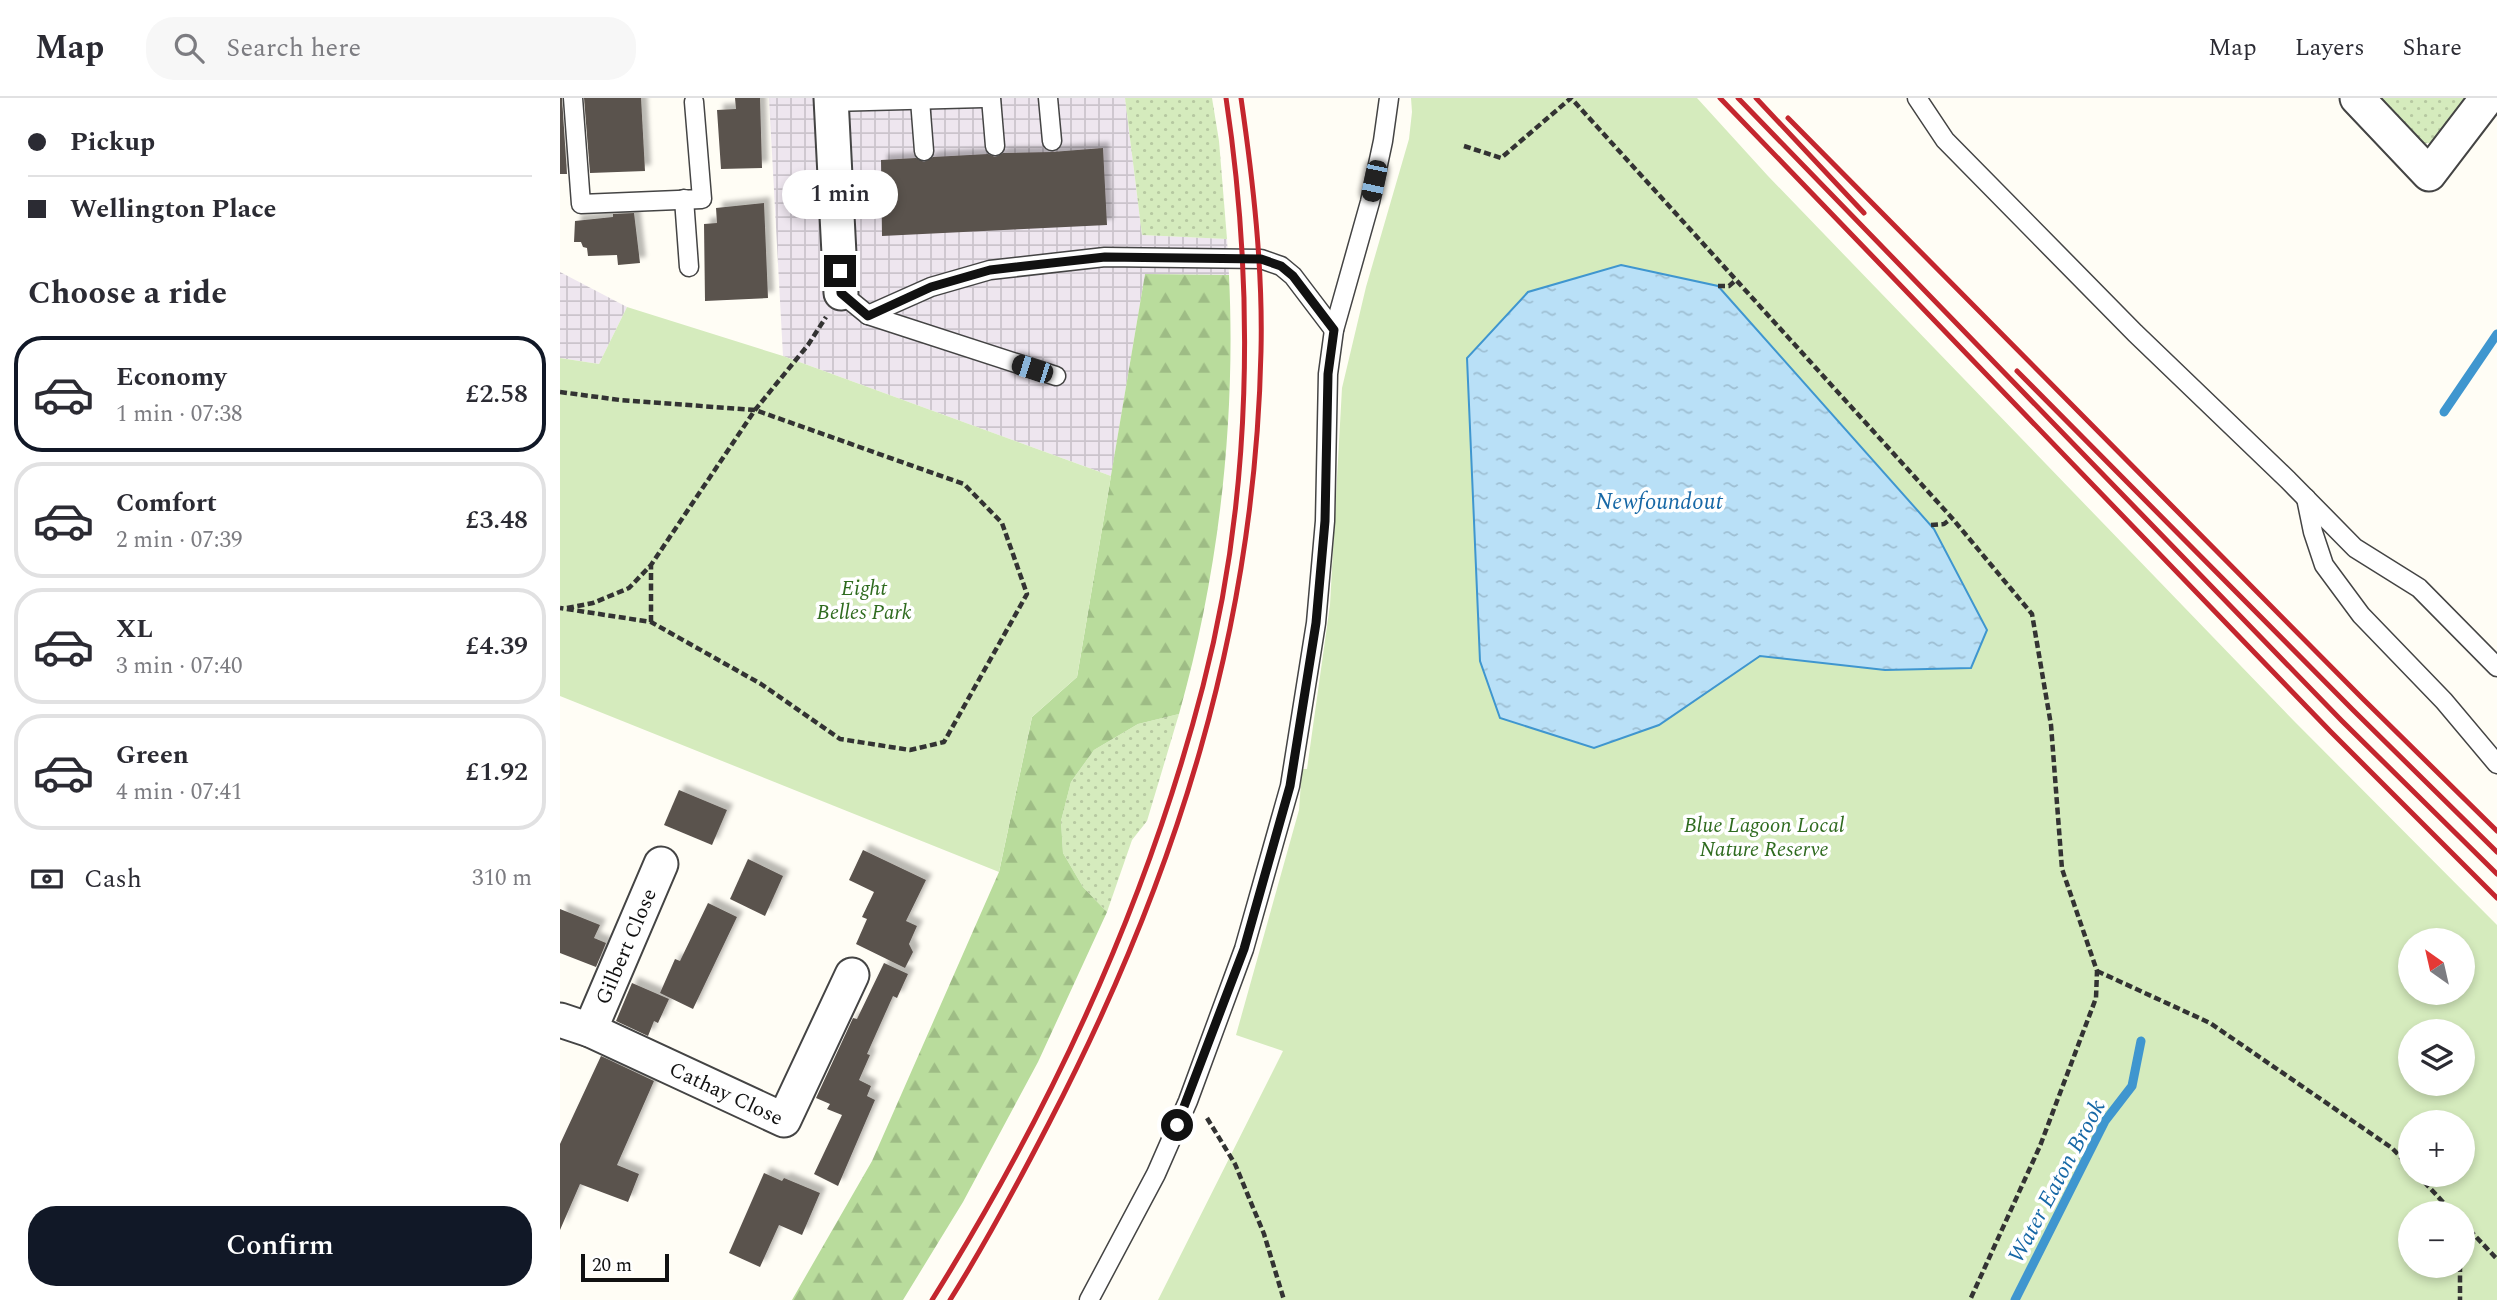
<!DOCTYPE html>
<meta charset="utf-8">
<style>
:root{--surface:#fff;--page:#f7f7f7;--text:#2b2b33;--muted:#7c7c81;--line:#e1e1e2;--accent:#111827}
body{margin:0;font-family:Spectral,serif;background:var(--page);color:var(--text);height:100vh;display:flex;flex-direction:column;font-size:26px;white-space:nowrap}
*{box-sizing:border-box;margin:0}
p{font-size:23px;color:var(--muted)}
.icon{flex:none;width:38px;height:38px;fill:none;stroke:currentColor;stroke-width:2;stroke-linecap:round;stroke-linejoin:round}
.map{position:relative;flex:1;overflow:hidden}
.sheet{display:flex;flex-direction:column;background:var(--surface);width:560px}
.sheet>*{flex:none}
.top-card{display:grid;align-content:center;height:154px;padding:0 28px;background:var(--surface)}
.needle{width:46px;rotate:326deg}
.tools{position:absolute;left:1838px;top:830px;display:grid;gap:14px}
.tools a{display:grid;place-items:center;width:77px;height:77px;border-radius:50%;background:var(--surface);box-shadow:0 4px 10px #0003;font-size:35px}
.scale{position:absolute;left:21px;bottom:18px;width:88px;box-sizing:border-box;padding-left:7px;border:4px solid #111;border-top:0;font-size:19px;line-height:24px;white-space:nowrap;color:#111;-webkit-text-stroke:5px #fff;paint-order:stroke}
.end{position:absolute;width:32px;height:32px;margin:-16px;border:9px solid #111;background:#fff;box-shadow:0 0 0 4px #fff}
.from{border-radius:50%}
.bubble{position:absolute;height:49px;border-radius:24px;background:var(--surface);box-shadow:0 4px 10px #0003;font-size:23px;font-weight:600;line-height:49px;text-align:center}
.car{position:absolute;width:21px;height:42px;margin:-21px -10px;border-radius:9px;box-shadow:0 0 5px 2px #0007;background:linear-gradient(#222 24%,#8ab4d8 0 40%,#222 0 76%,#8ab4d8 0 86%,#222 0)}
.top-card b{display:flex;align-items:center;gap:24px;height:66px;font-size:26px}
.top-card b+b{border-top:2px solid var(--line)}
.top-card i{width:18px;height:18px;background:var(--text)}
ul{padding:0;list-style:none}
li{display:flex;align-items:center;gap:21px;height:116px;margin:0 14px 10px;padding:0 14px;border:4px solid var(--line);border-radius:28px}
li div{flex:1}
li b{display:block;font-size:26px}
li em{font-style:normal;font-weight:600}
li.selected{border-color:var(--accent)}
li>.icon{width:63px;height:63px;stroke-width:1.5}
h2{padding:0 28px;font-size:32px;line-height:84px}
.pay{display:flex;align-items:center;gap:18px;height:77px;padding:0 28px;font-size:26px}
.pay p{margin-inline-start:auto}
.button{display:flex;gap:14px;margin-top:auto;padding:14px 28px}
.button a{flex:1;height:80px;border-radius:28px;background:var(--accent);color:#fff;font-size:28px;font-weight:600;line-height:80px;text-align:center}
header{display:flex;align-items:center;gap:42px;box-sizing:border-box;height:98px;padding:0 35px;background:var(--surface);border-bottom:2px solid var(--line)}
header strong{font-size:33px}
nav{display:flex;gap:38px;margin-inline-start:auto;font-size:24px}
.search{width:490px;height:63px;background:var(--page);display:flex;align-items:center;gap:18px;box-sizing:border-box;padding:0 24px;border-radius:28px;color:var(--muted);font-size:26px}
main{display:flex;flex:1;min-height:0}
.map>svg:first-child{display:block}
</style>
<header>
<strong>Map</strong>
<div class="search"><svg class="icon" aria-label="search" viewBox="0 0 24 24"><circle cx="10" cy="10" r="6"/><path d="M15 15l6 6"/></svg>Search here</div>
<nav><a>Map</a><a>Layers</a><a>Share</a></nav>
</header>
<main>
<section class="sheet">
<div class="top-card">
<b><i class="from"></i>Pickup</b>
<b><i></i>Wellington Place</b>
</div>
<h2>Choose a ride</h2>
<ul>
<li class="selected"><svg class="icon" aria-label="car" viewBox="0 0 24 24"><path d="M5 17H2v-5l4-1 3-4h7l3 4 3 1v5h-3M9 17h6M6 11h13"/><circle cx="7" cy="17" r="2"/><circle cx="17" cy="17" r="2"/></svg><div><b>Economy</b><p>1 min · 07:38</p></div><em>£2.58</em></li>
<li><svg class="icon" aria-label="car" viewBox="0 0 24 24"><path d="M5 17H2v-5l4-1 3-4h7l3 4 3 1v5h-3M9 17h6M6 11h13"/><circle cx="7" cy="17" r="2"/><circle cx="17" cy="17" r="2"/></svg><div><b>Comfort</b><p>2 min · 07:39</p></div><em>£3.48</em></li>
<li><svg class="icon" aria-label="car" viewBox="0 0 24 24"><path d="M5 17H2v-5l4-1 3-4h7l3 4 3 1v5h-3M9 17h6M6 11h13"/><circle cx="7" cy="17" r="2"/><circle cx="17" cy="17" r="2"/></svg><div><b>XL</b><p>3 min · 07:40</p></div><em>£4.39</em></li>
<li><svg class="icon" aria-label="car" viewBox="0 0 24 24"><path d="M5 17H2v-5l4-1 3-4h7l3 4 3 1v5h-3M9 17h6M6 11h13"/><circle cx="7" cy="17" r="2"/><circle cx="17" cy="17" r="2"/></svg><div><b>Green</b><p>4 min · 07:41</p></div><em>£1.92</em></li>
</ul>
<div class="pay"><svg class="icon" aria-label="cash" viewBox="0 0 24 24"><path d="M3 7h18v10H3z"/><circle cx="12" cy="12" r="2"/></svg>Cash<p>310 m</p></div>
<div class="button"><a>Confirm</a></div>
</section>
<div class="map">
<svg width="1937" height="1202" viewBox="0 0 1937 1202">
<defs>
<pattern id="industrial-grid" width="8" height="8" patternUnits="userSpaceOnUse" patternTransform="scale(1.75)"><rect width="8" height="8" fill="#eee6ef"/><path d="M0 4h8M4 0v8" fill="none" stroke="#cbc4cc"/></pattern>
<pattern id="grass-dots" width="8" height="8" patternUnits="userSpaceOnUse" patternTransform="scale(1.75)"><rect width="8" height="8" fill="#d5ebbd"/><path d="M2 2h.1M6 6h.1" fill="none" stroke="#b6c8a1" stroke-width="1.8" stroke-linecap="round"/></pattern>
<pattern id="forest-firs" width="22" height="20" patternUnits="userSpaceOnUse" patternTransform="scale(1.75)"><rect width="22" height="20" fill="#b9dc9c"/><path d="M5 1l3.5 6h-7zM16 11l3.5 6h-7z" fill="#9ebc85"/></pattern>
<pattern id="water-ripples" width="26" height="14" patternUnits="userSpaceOnUse" patternTransform="scale(1.75)"><rect width="26" height="14" fill="#b9e0f7"/><path d="M2 4q2-2 4 0t4 0M15 11q2-2 4 0t4 0" fill="none" stroke="#9ebfd3"/></pattern>
<filter id="shadow"><feDropShadow dx="6" dy="-6" stdDeviation="2" flood-color="#0004"/></filter>
</defs>
<rect width="100%" height="100%" fill="#fffdf5"/>
<!-- industrial -->
<g fill="url(#industrial-grid)">
<path d="M 209,0 L 565,0 L 582,137 L 667,141 L 669,177 L 585,176 L 551,378 L 223,258 Z"/>
<path d="M 0,174 L 67,209 L 39,266 L 0,260 Z"/>
</g>
<!-- grass -->
<g fill="url(#grass-dots)">
<path d="M 565,0 L 652,0 L 659,43 L 667,141 L 582,137 Z"/>
<path d="M 1813,0 L 1912,0 L 1881,43 L 1856,47 Z"/>
<path d="M 619,616 L 587,723 L 572,742 L 547,814 L 523,789 L 503,755 L 501,723 L 511,684 L 534,652 L 578,626 Z"/>
</g>
<!-- forest -->
<path fill="url(#forest-firs)" d="M 585,176 L 669,177 C 676,323 659,475 619,616 L 578,626 L 534,652 L 511,684 L 501,723 L 503,755 L 523,789 L 547,814 L 478,964 L 403,1104 L 343,1202 L 232,1202 L 312,1063 L 439,774 L 472,619 L 517,579 Z"/>
<!-- park -->
<g fill="#d5ebbd" fill-rule="evenodd">
<path d="M 851,0 L 1137,0 L 1208,78 L 1734,623 L 1937,827 L 1937,1202 L 598,1202 L 723,953 L 676,937 L 739,712 L 742,671 L 747,671 L 770,507 L 782,290 L 806,189 L 849,41 L 852,14 ZM 1850,842 L 1902,842 L 1902,894 L 1850,894 ZM 1850,933 L 1902,933 L 1902,985 L 1850,985 ZM 1850,1024 L 1902,1024 L 1902,1076 L 1850,1076 ZM 1850,1115 L 1902,1115 L 1902,1167 L 1850,1167 Z"/>
<path d="M 67,209 L 223,258 L 551,378 L 517,579 L 472,619 L 439,774 L 0,598 L 0,260 L 39,266 Z"/>
</g>
<!-- water -->
<path fill="url(#water-ripples)" stroke="#3f96cf" stroke-width="2" d="M 1061,167 L 1158,188 L 1374,431 L 1427,532 L 1411,570 L 1325,572 L 1200,558 L 1099,627 L 1034,650 L 940,620 L 920,563 L 907,260 L 968,194 Z"/>
<g fill="none" stroke-linecap="round" stroke-linejoin="round">
<!-- stream -->
<g stroke="#3f96cf" stroke-width="9">
<path d="M 1884,314 L 1937,236"/>
<path d="M 1455,1202 L 1545,1023 L 1572,988 L 1581,943"/>
</g>
</g>
<!-- building -->
<g fill="#5a524d" filter="url(#shadow)">
<path d="M 0,0 L 2,0 L 7,76 L 0,76 Z"/>
<path d="M 24,0 L 81,0 L 85,73 L 30,75 Z"/>
<path d="M 175,0 L 200,0 L 202,70 L 161,71 L 157,12 L 176,11 Z"/>
<path d="M 543,50 L 547,127 L 322,138 L 321,62 L 356,60 L 364,64 L 373,59 L 428,56 L 435,59 L 443,55 L 492,54 Z"/>
<path d="M 204,105 L 208,200 L 145,203 L 144,126 L 157,125 L 156,110 Z"/>
<path d="M 74,115 L 80,165 L 58,167 L 57,157 L 28,158 L 27,150 L 23,149 L 21,144 L 14,144 L 15,123 L 53,119 L 53,116 Z"/>
<path d="M 119,692 L 167,712 L 152,747 L 104,727 Z"/>
<path d="M 303,752 L 366,782 L 346,823 L 357,828 L 349,846 L 353,854 L 345,870 L 296,846 L 307,821 L 302,819 L 314,794 L 289,782 Z"/>
<path d="M 188,761 L 223,778 L 205,818 L 170,801 Z"/>
<path d="M 148,805 L 177,819 L 133,911 L 100,895 L 115,861 L 120,863 Z"/>
<path d="M 0,811 L 40,827 L 34,840 L 46,845 L 36,869 L 0,855 Z"/>
<path d="M 324,865 L 348,876 L 337,900 L 333,898 L 307,956 L 310,957 L 299,982 L 311,988 L 307,998 L 315,1002 L 278,1088 L 254,1076 L 282,1017 L 267,1011 L 270,1006 L 256,1000 L 293,920 L 297,921 Z"/>
<path d="M 72,885 L 109,901 L 98,925 L 94,923 L 88,938 L 56,923 Z"/>
<path d="M 41,958 L 94,983 L 57,1067 L 79,1076 L 68,1104 L 20,1086 L 0,1132 L 0,1046 Z"/>
<path d="M 204,1075 L 222,1083 L 224,1080 L 260,1095 L 242,1137 L 219,1127 L 200,1169 L 169,1155 Z"/>
</g>
<g fill="none" stroke-linecap="round" stroke-linejoin="round">
<defs>
<g id="lane">
<path d="M 13,0 L 21,106 L 142,101 L 134,4"/>
<path d="M 431,0 L 435,48"/>
<path d="M 488,0 L 492,43"/>
<path d="M 1357,0 L 1385,42 L 1575,235 L 1728,382 L 1795,450 L 1859,490 L 1937,569"/>
<path d="M 360,2 L 364,53"/>
<path d="M 271,4 L 423,0"/>
<path d="M 124,101 L 129,169"/>
<path d="M 281,195 L 308,217 L 496,278"/>
<path d="M 308,217 L 371,189 L 430,172 L 545,159 L 701,161 L 721,168 L 733,178 L 774,232"/>
<path d="M 1746,400 L 1753,434 L 1764,467 L 1801,517 L 1884,603 L 1937,666"/>
<path d="M 529,1202 L 596,1076 L 628,1003 L 684,851 L 730,688 L 756,525 L 765,423 L 768,276 L 774,232 L 810,104 L 823,43 L 829,0"/>
</g>
<g id="street">
<path d="M 271,0 L 281,195"/>
<path d="M 1797,0 L 1869,76 L 1927,0"/>
<path id="s1" d="M 0,922 L 30,932 L 224,1022 L 292,877"/>
<path id="s2" d="M 30,932 L 101,766"/>
</g>
</defs>
<!-- lane casing -->
<use href="#lane" stroke="#444" stroke-width="21"/>
<!-- street casing -->
<use href="#street" stroke="#444" stroke-width="37"/>
<!-- path -->
<g stroke="#333" stroke-width="4.5" stroke-dasharray="7 3.5" stroke-linecap="butt">
<path d="M 904,48 L 941,60 L 1011,0 L 1392,420 L 1472,516 L 1491,627 L 1502,771 L 1537,873 L 1536,900 L 1480,1048 L 1410,1202"/>
<path d="M 1158,188 L 1169,188 L 1176,182"/>
<path d="M 0,294 L 60,302 L 195,312 L 404,386 L 442,425 L 467,496 L 384,644 L 350,652 L 280,641 L 201,586 L 91,524 L 0,510"/>
<path d="M 1371,427 L 1384,426 L 1392,420"/>
<path d="M 7,510 L 33,505 L 69,490 L 91,467 L 195,312 L 248,247 L 266,219"/>
<path d="M 91,524 L 91,468"/>
<path d="M 1537,873 L 1650,925 L 1832,1050 L 1850,1069"/>
<path d="M 647,1020 L 675,1066 L 704,1136 L 724,1202"/>
<path d="M 1857,1076 L 1893,1115"/>
<path d="M 1902,1124 L 1937,1161"/>
<path d="M 1900,1167 L 1900,1202"/>
</g>
<!-- lane -->
<use href="#lane" stroke="#fff" stroke-width="18"/>
<!-- street -->
<use href="#street" stroke="#fff" stroke-width="33"/>
<!-- rail -->
<g stroke="#c4262e" stroke-width="5">
<path d="M 1160,0 L 1771,634 L 1937,800"/>
<path d="M 1178,0 L 1782,623 L 1937,776"/>
<path d="M 1196,0 L 1304,115"/>
<path d="M 1228,20 L 1803,601 L 1937,733"/>
<path d="M 1457,273 L 1793,612 L 1937,754"/>
<path d="M 372,1202 C 491,1012 587,805 643,588 C 692,399 695,192 666,0"/>
<path d="M 390,1202 C 426,1145 458,1085 489,1025 C 616,780 695,531 701,253 C 703,169 693,83 681,0"/>
</g>
</g>
<g fill="none" stroke-linecap="round" stroke-linejoin="round">
<!-- route -->
<path stroke="#111" stroke-width="9" d="M 280,173 L 281,195 L 308,218 L 371,189 L 430,172 L 545,159 L 701,161 L 721,168 L 733,178 L 774,232 L 768,276 L 765,423 L 756,525 L 730,688 L 684,851 L 617,1027"/>
</g>
<g text-anchor="middle" stroke-width="7" stroke-linejoin="round" paint-order="stroke">
<!-- park labels -->
<g font-size="21" font-style="italic" fill="#2f6b1f" stroke="#fff">
<text x="304" y="497">Eight<tspan x="304" dy="24">Belles Park</tspan></text>
<text x="1204" y="734">Blue Lagoon Local<tspan x="1204" dy="24">Nature Reserve</tspan></text>
</g>
<!-- street labels -->
<g font-size="21" fill="#111" stroke="#fff">
<text dy="7" stroke="none"><textPath href="#s2" startOffset="91">Gilbert Close</textPath></text>
<text dy="7" stroke="none"><textPath href="#s1" startOffset="182">Cathay Close</textPath></text>
</g>
<!-- water labels -->
<g font-size="23" font-style="italic" fill="#1768a6" stroke="#fff">
<text x="1099" y="411">Newfoundout</text>
<text transform="translate(1496 1083) rotate(-62)" y="8">Water Eaton Brook</text>
</g>
</g>
</svg>
<div class="tools">
<a><svg class="needle" viewBox="-14 -14 28 28"><path d="M0-13l5 13h-10z" fill="#e53935"/><path d="M0 13l5-13h-10z" fill="#7c7c81"/></svg></a>
<a><svg class="icon" aria-label="layers" viewBox="0 0 24 24"><path d="M12 4l9 5-9 5-9-5zM3 14l9 5 9-5"/></svg></a>
<a>+</a>
<a>−</a>
</div>
<div class="scale">20 m</div>
<i class="end from" style="left:617px;top:1027px"></i>
<i class="end" style="left:280px;top:173px"></i>
<div class="bubble" style="left:222px;top:72px;width:116px">1 min</div>
<i class="car" style="left:814px;top:83px;rotate:192deg"></i>
<i class="car" style="left:472px;top:271px;rotate:288deg"></i>
</div>
</main>
